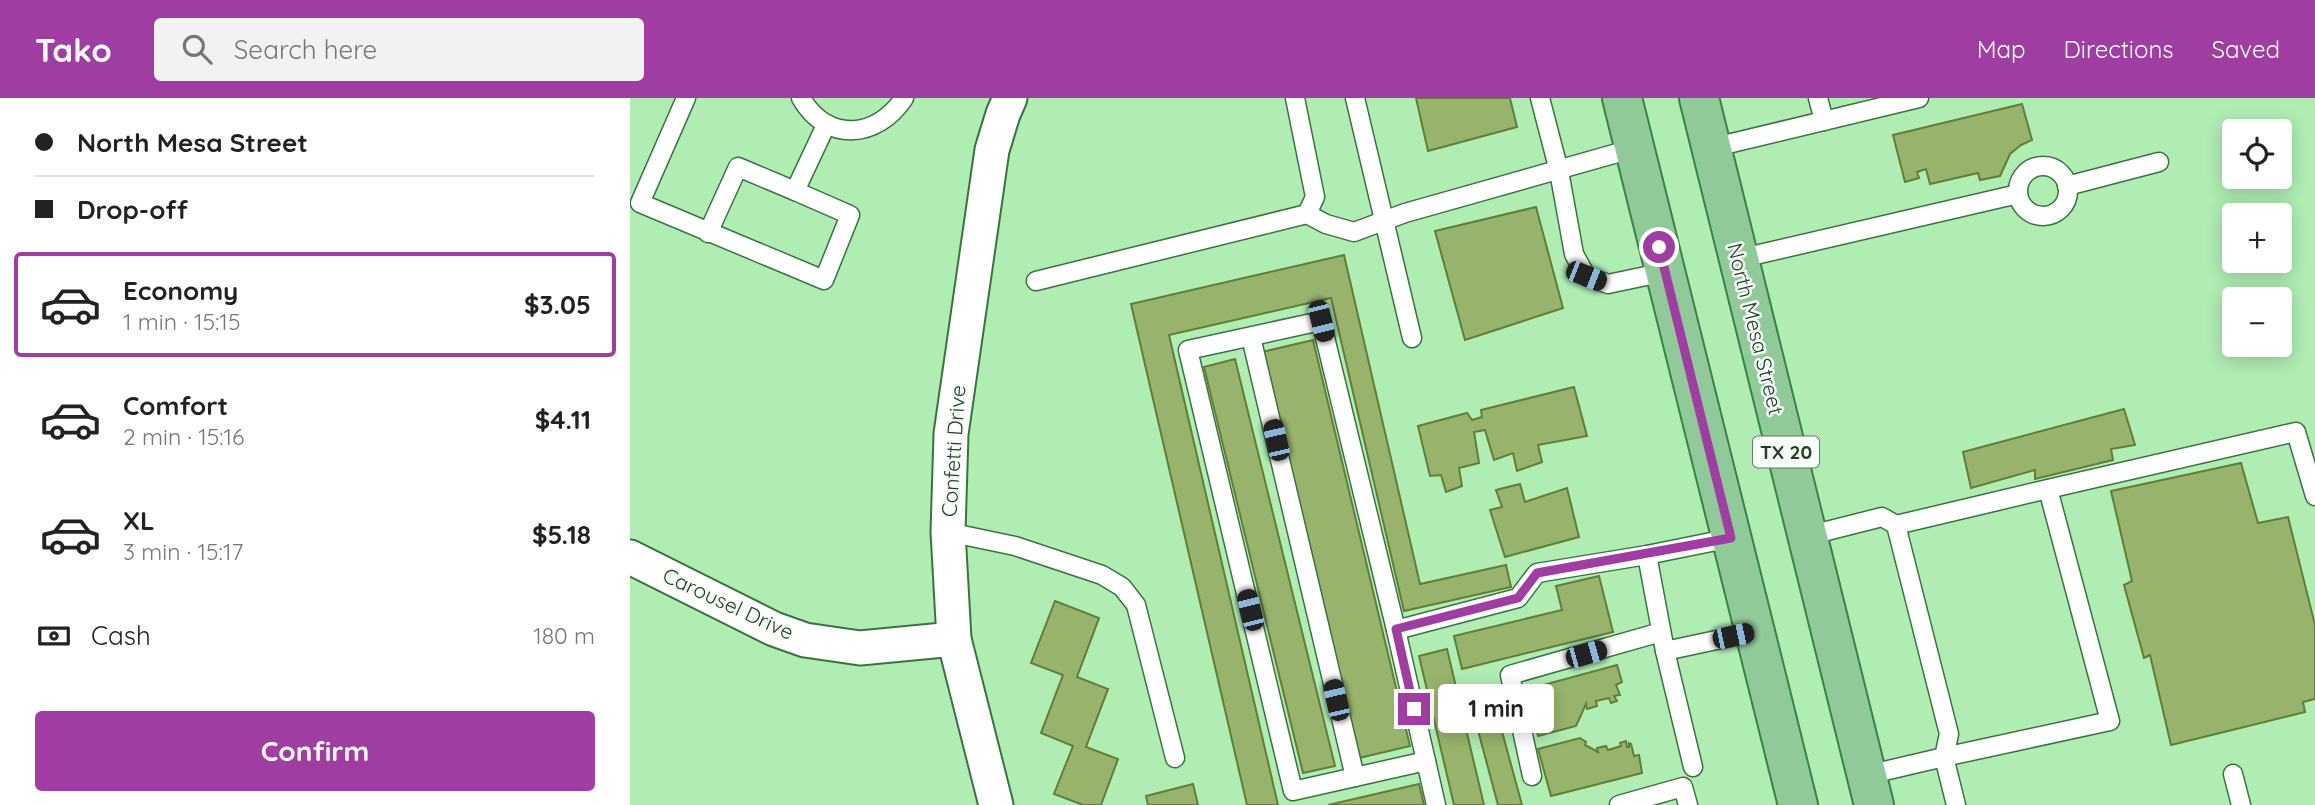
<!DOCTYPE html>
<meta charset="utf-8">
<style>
:root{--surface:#fff;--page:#f2f2f2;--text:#222;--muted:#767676;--line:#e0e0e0;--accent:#a03da3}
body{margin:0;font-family:Quicksand,sans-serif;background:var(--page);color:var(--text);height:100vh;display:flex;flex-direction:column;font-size:26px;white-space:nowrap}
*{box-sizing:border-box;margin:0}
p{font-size:23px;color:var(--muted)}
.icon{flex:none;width:38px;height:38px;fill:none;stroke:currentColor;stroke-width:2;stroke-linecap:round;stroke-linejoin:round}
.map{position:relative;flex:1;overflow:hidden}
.side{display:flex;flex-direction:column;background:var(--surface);width:630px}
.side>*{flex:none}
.banner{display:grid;align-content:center;height:154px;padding:0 35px;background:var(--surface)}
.fabs{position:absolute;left:1592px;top:21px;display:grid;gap:14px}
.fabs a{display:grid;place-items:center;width:70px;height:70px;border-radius:7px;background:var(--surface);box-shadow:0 4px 18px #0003;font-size:35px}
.end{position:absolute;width:32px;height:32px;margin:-16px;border:9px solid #a03da3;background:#fff;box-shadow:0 0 0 4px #fff}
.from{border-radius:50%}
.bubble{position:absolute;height:49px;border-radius:7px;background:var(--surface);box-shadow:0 4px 18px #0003;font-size:23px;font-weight:700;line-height:49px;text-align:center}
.car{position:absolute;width:21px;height:42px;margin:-21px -10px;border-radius:9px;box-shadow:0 0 5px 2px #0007;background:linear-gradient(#222 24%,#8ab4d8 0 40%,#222 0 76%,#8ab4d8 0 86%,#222 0)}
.banner b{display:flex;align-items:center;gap:24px;height:66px;font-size:26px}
.banner b+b{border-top:2px solid var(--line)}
.banner i{width:18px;height:18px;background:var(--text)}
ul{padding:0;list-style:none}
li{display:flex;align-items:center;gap:21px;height:105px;margin:0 14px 10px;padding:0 21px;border:4px solid transparent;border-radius:7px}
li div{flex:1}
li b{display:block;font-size:26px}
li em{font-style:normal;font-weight:700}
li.current{border-color:var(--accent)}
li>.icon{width:63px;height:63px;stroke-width:1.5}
.pay{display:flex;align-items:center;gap:18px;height:77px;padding:0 35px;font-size:26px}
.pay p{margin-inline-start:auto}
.cta{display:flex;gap:14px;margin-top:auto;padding:14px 35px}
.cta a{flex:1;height:80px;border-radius:7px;background:var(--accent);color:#fff;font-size:28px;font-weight:700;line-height:80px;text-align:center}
header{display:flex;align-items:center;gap:42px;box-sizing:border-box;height:98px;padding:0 35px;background:var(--accent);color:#fff}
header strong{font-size:33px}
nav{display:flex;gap:38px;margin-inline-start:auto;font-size:24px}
.search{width:490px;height:63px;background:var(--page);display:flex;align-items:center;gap:18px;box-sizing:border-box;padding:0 24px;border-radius:7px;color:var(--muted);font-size:26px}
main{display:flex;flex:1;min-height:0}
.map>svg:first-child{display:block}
</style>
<header>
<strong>Tako</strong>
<div class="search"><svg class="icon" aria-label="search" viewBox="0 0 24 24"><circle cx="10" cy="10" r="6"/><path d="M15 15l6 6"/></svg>Search here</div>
<nav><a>Map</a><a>Directions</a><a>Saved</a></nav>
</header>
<main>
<section class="side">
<div class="banner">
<b><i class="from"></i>North Mesa Street</b>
<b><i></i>Drop-off</b>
</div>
<ul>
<li class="current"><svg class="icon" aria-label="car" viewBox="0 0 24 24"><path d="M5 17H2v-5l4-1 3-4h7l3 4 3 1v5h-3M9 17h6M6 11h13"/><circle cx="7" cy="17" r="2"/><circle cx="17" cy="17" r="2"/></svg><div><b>Economy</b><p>1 min · 15:15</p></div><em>$3.05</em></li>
<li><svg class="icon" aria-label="car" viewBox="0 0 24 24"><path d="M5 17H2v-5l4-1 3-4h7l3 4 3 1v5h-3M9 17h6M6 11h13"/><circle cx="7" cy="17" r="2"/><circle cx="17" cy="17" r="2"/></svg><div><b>Comfort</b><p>2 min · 15:16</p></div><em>$4.11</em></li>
<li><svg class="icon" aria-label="car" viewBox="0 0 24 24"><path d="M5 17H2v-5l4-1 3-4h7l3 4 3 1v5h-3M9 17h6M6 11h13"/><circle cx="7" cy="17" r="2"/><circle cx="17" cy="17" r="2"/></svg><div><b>XL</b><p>3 min · 15:17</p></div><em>$5.18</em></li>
</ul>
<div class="pay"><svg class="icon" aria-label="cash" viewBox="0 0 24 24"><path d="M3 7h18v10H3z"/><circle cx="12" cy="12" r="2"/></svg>Cash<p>180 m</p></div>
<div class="cta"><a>Confirm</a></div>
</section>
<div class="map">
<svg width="1685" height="707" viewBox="0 0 1685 707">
<rect width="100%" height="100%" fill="#afedb3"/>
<!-- building -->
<g fill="#98b46c" stroke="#637d37" stroke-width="2">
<path d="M 786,0 L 880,0 L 887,29 L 798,53 Z"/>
<path d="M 1392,6 L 1402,42 L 1391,47 L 1380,56 L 1370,78 L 1350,82 L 1348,75 L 1300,86 L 1296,71 L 1287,74 L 1289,80 L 1275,84 L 1263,37 Z"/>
<path d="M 906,109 L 933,210 L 835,242 L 805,133 Z"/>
<path d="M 714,157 L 790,486 L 876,467 L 881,489 L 774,513 L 701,200 L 539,237 L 648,707 L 617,707 L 501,206 Z"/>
<path d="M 683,242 L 780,648 L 729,660 L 632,254 Z"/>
<path d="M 605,261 L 705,668 L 673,675 L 574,269 Z"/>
<path d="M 944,289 L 957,338 L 908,347 L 912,364 L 887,373 L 883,355 L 864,362 L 855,332 L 844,334 L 849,365 L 829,370 L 832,388 L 816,394 L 811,377 L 800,378 L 788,328 L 837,315 L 842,322 L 852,319 L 851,312 Z"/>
<path d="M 1494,311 L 1505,347 L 1481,351 L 1483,362 L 1405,381 L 1405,372 L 1341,390 L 1333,354 Z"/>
<path d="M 1611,365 L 1628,425 L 1658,419 L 1685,527 L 1685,601 L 1673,604 L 1675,614 L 1541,647 L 1520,557 L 1514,560 L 1494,487 L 1502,483 L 1481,393 Z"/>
<path d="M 890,386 L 895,404 L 937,390 L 949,439 L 875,459 L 860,412 L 872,409 L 866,392 Z"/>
<path d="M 969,478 L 983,534 L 832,571 L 824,538 L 932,512 L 926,488 Z"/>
<path d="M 425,503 L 469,520 L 447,579 L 478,591 L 456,649 L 488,661 L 471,707 L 453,707 L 424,696 L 443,648 L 411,635 L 433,577 L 401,565 Z"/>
<path d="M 817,551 L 854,707 L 824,707 L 789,558 Z"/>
<path d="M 987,567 L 992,584 L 986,587 L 990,597 L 984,598 L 987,603 L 981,605 L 979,600 L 966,603 L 967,608 L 957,611 L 956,606 L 946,628 L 908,638 L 895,592 Z"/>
<path d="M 864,604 L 892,707 L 868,707 L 842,610 Z"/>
<path d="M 950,640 L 956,644 L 955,647 L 968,654 L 967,650 L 976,648 L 978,652 L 991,648 L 990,645 L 996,643 L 997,649 L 999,649 L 999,645 L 1001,646 L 1004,658 L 1009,657 L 1012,675 L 921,698 L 908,651 Z"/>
<path d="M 563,686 L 568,707 L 518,707 L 516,698 Z"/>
<path d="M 789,686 L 794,707 L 698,707 Z"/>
</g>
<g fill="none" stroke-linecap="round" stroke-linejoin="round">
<defs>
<g id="lane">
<path d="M 56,0 L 10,105 L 194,182 L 220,117 L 165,93 L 196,27"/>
<path d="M 171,0 C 197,45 247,41 274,0"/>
<path d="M 725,0 L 782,240"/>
<path d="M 910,0 L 929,73 L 944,156 L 956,178 L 978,186 L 1035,174"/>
<path d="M 1188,0 L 1194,23"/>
<path d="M 1081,50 L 1289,0"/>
<circle cx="1413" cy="93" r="25"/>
<path d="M 1437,88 L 1529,64"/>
<path d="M 677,116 L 696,126 L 724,134 L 775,115 L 1005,50"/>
<path d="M 78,135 L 108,69 L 165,93"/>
<path d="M 1108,161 L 1388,96"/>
<path d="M 406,183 L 677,116 L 685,99 L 665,0"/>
<path d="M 621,239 L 725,679"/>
<path d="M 1418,391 L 1666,334 L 1685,398"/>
<path d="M 1266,427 L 1418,391 L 1480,623 L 1314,659 L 1326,707"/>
<path d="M 318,434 L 385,448 L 472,477 L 492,489 L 506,507 L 545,660"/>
<path d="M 1177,438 L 1252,419 L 1266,427 L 1319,636 L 1314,659 L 1237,677"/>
<path d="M 766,532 L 796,663"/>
<path d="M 1035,553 L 1124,534"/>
<path d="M 1063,669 L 1035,553 L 1017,457 L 1101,440"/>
<path d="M 1603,676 L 1611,707"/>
<path d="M 902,678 L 880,577 L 1031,534"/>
<path d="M 806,707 L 796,663 L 663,693 L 558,252 L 691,223 L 766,532 L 888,500 L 907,475 L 1017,457"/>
<path d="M 989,707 L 1053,689 L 1058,707"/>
</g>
<g id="street">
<path d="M 0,459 L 144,531 L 175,542 L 230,550 L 324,541"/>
<path d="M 366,707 L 324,541 L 318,434 L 321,336 L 362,52 L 373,16 L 380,0"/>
</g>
<g id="primary">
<path d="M 992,0 L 1168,707"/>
<path d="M 1069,0 L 1244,707"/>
</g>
</defs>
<!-- lane casing -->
<use href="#lane" stroke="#397440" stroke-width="21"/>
<!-- street casing -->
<use href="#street" stroke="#397440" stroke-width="37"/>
<!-- primary casing -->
<use href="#primary" stroke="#3a8344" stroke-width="42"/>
<!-- lane -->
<use href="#lane" stroke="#fff" stroke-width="18"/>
<!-- street -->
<use href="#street" stroke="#fff" stroke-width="33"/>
<!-- primary -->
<use href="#primary" stroke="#90ca98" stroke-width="38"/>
</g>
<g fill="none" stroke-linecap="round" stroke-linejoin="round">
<!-- route -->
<path stroke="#a03da3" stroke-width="9" d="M 784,611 L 766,531 L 888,500 L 907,475 L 1101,440 L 1029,149"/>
</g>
<g text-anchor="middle" stroke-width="5" stroke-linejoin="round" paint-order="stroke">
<!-- shield labels -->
<rect fill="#f7fdf7" stroke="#647865" stroke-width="2" x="1123" y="338.5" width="66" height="31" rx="5"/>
<g font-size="19" font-weight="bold" fill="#253f27">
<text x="1156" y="361">TX 20</text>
</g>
<!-- street labels -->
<g font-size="21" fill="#253f27" stroke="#f7fdf7">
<text transform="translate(1125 231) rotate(76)" y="7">North Mesa Street</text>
<text transform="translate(324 353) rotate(-86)" y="7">Confetti Drive</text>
<text transform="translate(98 506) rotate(25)" y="7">Carousel Drive</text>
</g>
</g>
</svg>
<div class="fabs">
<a><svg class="icon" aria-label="locate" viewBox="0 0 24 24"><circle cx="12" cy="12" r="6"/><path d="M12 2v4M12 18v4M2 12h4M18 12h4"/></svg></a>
<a>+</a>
<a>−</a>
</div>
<i class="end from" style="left:1029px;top:149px"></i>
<i class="end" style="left:784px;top:611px"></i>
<div class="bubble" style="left:808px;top:586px;width:116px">1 min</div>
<i class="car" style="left:956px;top:178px;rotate:112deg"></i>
<i class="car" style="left:691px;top:223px;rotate:166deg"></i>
<i class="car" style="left:646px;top:342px;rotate:347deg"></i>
<i class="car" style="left:620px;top:512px;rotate:346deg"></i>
<i class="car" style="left:1103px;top:538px;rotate:78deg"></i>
<i class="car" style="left:956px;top:556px;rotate:74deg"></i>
<i class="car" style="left:706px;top:602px;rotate:347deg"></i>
</div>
</main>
